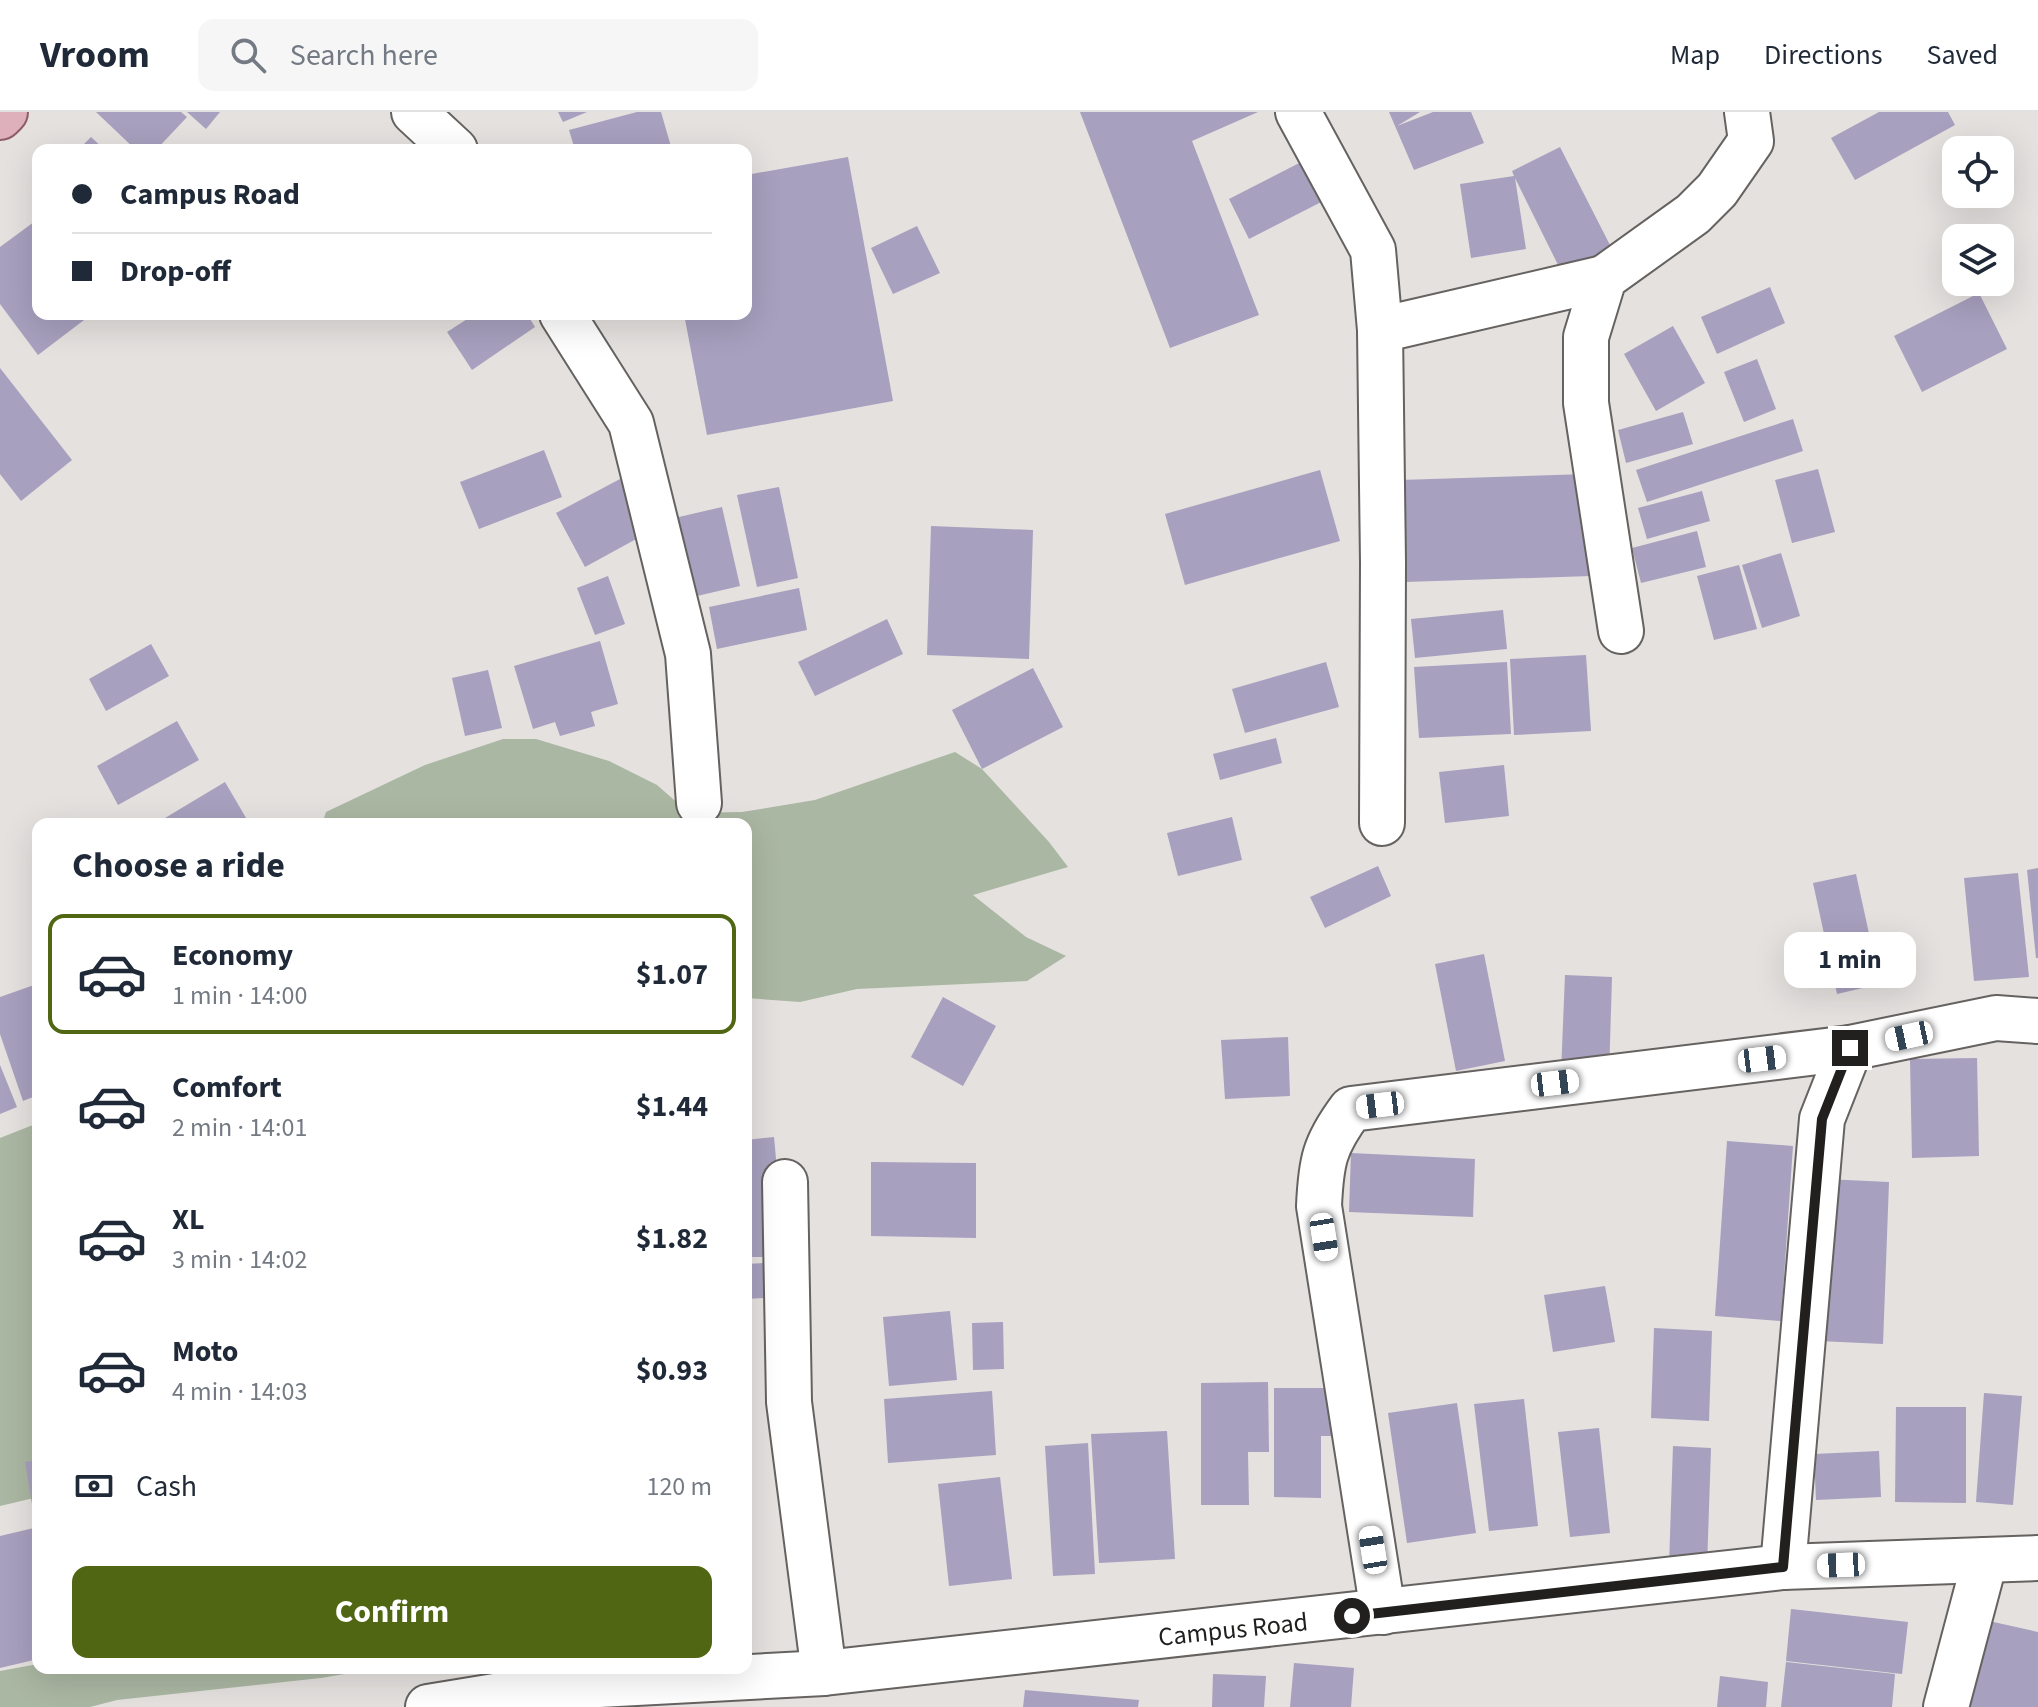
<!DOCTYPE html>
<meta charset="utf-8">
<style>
:root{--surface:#fff;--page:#f6f6f7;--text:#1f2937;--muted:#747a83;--line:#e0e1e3;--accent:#506612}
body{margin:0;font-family:"Source Sans 3",sans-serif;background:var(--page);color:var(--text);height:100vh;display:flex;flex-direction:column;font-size:30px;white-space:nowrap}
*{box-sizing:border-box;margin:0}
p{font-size:26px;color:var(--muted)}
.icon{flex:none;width:44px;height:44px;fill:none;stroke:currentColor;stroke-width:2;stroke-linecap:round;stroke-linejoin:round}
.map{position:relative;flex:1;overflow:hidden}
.side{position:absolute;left:32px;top:706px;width:720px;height:856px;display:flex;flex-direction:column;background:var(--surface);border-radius:16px;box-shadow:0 8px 32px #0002}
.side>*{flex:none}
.guide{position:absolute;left:32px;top:32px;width:720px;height:176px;border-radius:16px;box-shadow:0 8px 32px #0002;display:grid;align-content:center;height:176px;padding:0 40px;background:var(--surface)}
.fabs{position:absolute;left:1942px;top:24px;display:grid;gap:16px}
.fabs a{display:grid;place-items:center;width:72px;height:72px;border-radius:16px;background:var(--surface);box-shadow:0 8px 32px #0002;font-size:40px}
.end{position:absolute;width:36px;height:36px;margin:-18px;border:10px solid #21201f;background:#fff;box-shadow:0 0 0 4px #fff}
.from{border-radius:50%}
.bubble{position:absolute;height:56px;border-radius:16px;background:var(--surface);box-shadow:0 8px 32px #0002;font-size:26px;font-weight:700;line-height:56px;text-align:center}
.car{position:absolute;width:24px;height:48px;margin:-24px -12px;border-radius:10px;box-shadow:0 0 6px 2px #0007;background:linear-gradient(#fff 24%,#345 0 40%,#fff 0 76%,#345 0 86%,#fff 0)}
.guide b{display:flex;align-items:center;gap:28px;height:76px;font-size:30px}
.guide b+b{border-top:2px solid var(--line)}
.guide i{width:20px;height:20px;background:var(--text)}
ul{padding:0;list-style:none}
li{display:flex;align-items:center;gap:24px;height:120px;margin:0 16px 12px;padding:0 24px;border:4px solid transparent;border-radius:16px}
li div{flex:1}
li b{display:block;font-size:30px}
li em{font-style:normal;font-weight:700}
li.selected{border-color:var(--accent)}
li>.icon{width:72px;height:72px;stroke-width:1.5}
h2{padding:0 40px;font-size:36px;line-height:96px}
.pay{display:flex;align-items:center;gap:20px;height:88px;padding:0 40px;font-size:30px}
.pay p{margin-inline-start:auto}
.button{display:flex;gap:16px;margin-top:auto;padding:16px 40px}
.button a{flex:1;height:92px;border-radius:16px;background:var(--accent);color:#fff;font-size:32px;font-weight:700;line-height:92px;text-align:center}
header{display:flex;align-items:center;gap:48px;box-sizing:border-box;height:112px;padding:0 40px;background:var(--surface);border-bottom:2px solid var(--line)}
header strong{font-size:38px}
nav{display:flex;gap:44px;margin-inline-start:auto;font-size:28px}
.search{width:560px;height:72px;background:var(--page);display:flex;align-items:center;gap:20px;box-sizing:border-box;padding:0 28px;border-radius:16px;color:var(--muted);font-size:30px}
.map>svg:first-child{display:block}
</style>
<header>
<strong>Vroom</strong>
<div class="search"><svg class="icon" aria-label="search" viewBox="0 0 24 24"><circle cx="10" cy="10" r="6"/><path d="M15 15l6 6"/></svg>Search here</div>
<nav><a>Map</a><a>Directions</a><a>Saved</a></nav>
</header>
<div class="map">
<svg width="2038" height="1595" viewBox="0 0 2038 1595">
<rect width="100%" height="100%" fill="#e4e1df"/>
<!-- green -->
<g fill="#aab7a2">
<path d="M 503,627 L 536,627 L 609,649 L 657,673 L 689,701 L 742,700 L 815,688 L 955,640 L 982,657 L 1049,730 L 1068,755 L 973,783 L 1026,825 L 1066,844 L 1027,869 L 857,877 L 800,890 L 746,886 L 746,712 L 322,712 L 326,700 L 425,653 Z"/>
<path d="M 38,1011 L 38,1385 L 0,1394 L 0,1026 Z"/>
<path d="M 38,1552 L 38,1556 L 380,1556 L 321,1566 L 117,1588 L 90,1595 L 0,1595 L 0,1559 Z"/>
</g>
<!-- building -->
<g fill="#a7a0be">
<path d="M 96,0 L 181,0 L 187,5 L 156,38 L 136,38 Z"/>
<path d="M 187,0 L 220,0 L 206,17 Z"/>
<path d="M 558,0 L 587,0 L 563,10 Z"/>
<path d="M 637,0 L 661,0 L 672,38 L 575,38 L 569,18 Z"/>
<path d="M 1080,0 L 1258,0 L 1192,29 L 1259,203 L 1170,236 Z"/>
<path d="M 1389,0 L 1420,0 L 1397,14 L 1433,0 L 1471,0 L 1484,31 L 1414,58 Z"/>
<path d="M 1879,0 L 1948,0 L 1955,13 L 1855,68 L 1831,26 Z"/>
<path d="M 91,25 L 105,38 L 78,38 Z"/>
<path d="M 1560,35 L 1613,139 L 1564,165 L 1515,66 L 1526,137 L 1471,146 L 1460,72 L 1514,64 L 1512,59 Z"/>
<path d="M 848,45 L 893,289 L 707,323 L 684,202 L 746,202 L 746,63 Z"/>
<path d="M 1309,46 L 1329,86 L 1249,127 L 1229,87 Z"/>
<path d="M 38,107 L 38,202 L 92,202 L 38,243 L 0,192 L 0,135 Z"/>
<path d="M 917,114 L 940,161 L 893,182 L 871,136 Z"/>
<path d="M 1770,175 L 1785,211 L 1717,242 L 1701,205 Z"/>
<path d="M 1979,181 L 2007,237 L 1922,280 L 1894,224 Z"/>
<path d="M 475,202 L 527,202 L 535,215 L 472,258 L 447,220 Z"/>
<path d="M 1673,214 L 1705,271 L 1656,299 L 1624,242 Z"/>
<path d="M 1757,247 L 1776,297 L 1744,310 L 1724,260 Z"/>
<path d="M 0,256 L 72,348 L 21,389 L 0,362 Z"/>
<path d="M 1683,300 L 1693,332 L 1626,351 L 1618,318 Z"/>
<path d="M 1793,307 L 1803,339 L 1647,390 L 1636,358 Z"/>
<path d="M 544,338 L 562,385 L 479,417 L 460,370 Z"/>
<path d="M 1818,357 L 1835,420 L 1792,431 L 1775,368 Z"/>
<path d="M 1320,358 L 1340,429 L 1185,473 L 1165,402 Z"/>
<path d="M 1587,362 L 1591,464 L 1405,470 L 1400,368 Z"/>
<path d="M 620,367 L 649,420 L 585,455 L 556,401 Z"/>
<path d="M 779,375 L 798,466 L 757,475 L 737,383 Z"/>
<path d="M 1702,379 L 1710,409 L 1647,427 L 1638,396 Z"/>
<path d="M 722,395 L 740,474 L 684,487 L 666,408 Z"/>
<path d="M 931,414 L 1033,418 L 1029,547 L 927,543 Z"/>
<path d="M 1697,419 L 1706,455 L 1641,471 L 1632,436 Z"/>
<path d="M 1781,441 L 1800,504 L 1762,516 L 1742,453 Z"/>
<path d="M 1739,453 L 1757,517 L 1714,528 L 1697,464 Z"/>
<path d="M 608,464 L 625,512 L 595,523 L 577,476 Z"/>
<path d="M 799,476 L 807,518 L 717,537 L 709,495 Z"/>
<path d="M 1503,498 L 1507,537 L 1415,546 L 1411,507 Z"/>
<path d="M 887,507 L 903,542 L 815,584 L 798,550 Z"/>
<path d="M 600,529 L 618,592 L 591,600 L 595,614 L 560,624 L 555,610 L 533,617 L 514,554 Z"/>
<path d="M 151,532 L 169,564 L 106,599 L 89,567 Z"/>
<path d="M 1586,543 L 1591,619 L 1514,623 L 1510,547 Z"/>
<path d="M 1326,550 L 1339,595 L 1245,621 L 1232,577 Z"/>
<path d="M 1507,550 L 1511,622 L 1419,626 L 1414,555 Z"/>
<path d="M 1033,556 L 1063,615 L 982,657 L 952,598 Z"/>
<path d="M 488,558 L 502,616 L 465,624 L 452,566 Z"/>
<path d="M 177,609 L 199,648 L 118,693 L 97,654 Z"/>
<path d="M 1276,626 L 1282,651 L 1220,668 L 1213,642 Z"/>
<path d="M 1504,653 L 1509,704 L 1445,711 L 1439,660 Z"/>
<path d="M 225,670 L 249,711 L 247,712 L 155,712 Z"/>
<path d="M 1232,705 L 1242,748 L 1178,764 L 1167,721 Z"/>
<path d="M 1378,754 L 1391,784 L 1325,816 L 1310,785 Z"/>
<path d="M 2038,756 L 2038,846 L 2036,846 L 2027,758 Z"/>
<path d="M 2018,761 L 2029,865 L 1974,869 L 1964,766 Z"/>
<path d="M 1856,762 L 1880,872 L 1837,882 L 1813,771 Z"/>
<path d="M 1484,842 L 1505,949 L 1456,959 L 1435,852 Z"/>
<path d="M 1565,863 L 1612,865 L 1609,963 L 1561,961 Z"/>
<path d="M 34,873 L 38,886 L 38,983 L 23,989 L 0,922 L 0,885 Z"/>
<path d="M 943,885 L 996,914 L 963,974 L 911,945 Z"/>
<path d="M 1288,925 L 1290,984 L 1225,987 L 1221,928 Z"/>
<path d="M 1977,946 L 1979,1044 L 1912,1046 L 1910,947 Z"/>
<path d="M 0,953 L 17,995 L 0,1002 Z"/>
<path d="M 774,1025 L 785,1145 L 746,1145 L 746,1028 Z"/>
<path d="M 1727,1029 L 1793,1034 L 1781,1209 L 1715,1204 Z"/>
<path d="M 1351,1041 L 1475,1047 L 1473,1105 L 1349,1100 Z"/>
<path d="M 871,1050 L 976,1051 L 976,1126 L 871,1124 Z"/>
<path d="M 1825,1067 L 1889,1070 L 1883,1232 L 1819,1229 Z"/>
<path d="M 764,1151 L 766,1186 L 746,1187 L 746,1152 Z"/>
<path d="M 1605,1174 L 1615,1230 L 1553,1240 L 1544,1183 Z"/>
<path d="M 950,1199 L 957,1268 L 889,1274 L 883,1205 Z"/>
<path d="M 1003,1210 L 1004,1257 L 973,1258 L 972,1211 Z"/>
<path d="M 1654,1216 L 1712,1219 L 1709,1309 L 1651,1306 Z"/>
<path d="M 1268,1270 L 1269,1340 L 1248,1340 L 1249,1393 L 1201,1393 L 1201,1271 Z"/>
<path d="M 1274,1276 L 1346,1276 L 1347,1324 L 1321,1324 L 1321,1386 L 1274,1385 Z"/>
<path d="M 992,1279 L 996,1343 L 888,1351 L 884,1287 Z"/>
<path d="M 1984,1281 L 2022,1284 L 2013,1393 L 1976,1390 Z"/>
<path d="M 1524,1287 L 1538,1414 L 1489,1419 L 1474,1292 Z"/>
<path d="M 1457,1291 L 1476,1421 L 1407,1431 L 1388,1301 Z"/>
<path d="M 1896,1295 L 1966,1295 L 1966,1391 L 1895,1390 Z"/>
<path d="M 1599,1316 L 1610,1421 L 1570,1425 L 1558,1320 Z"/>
<path d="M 1167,1319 L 1175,1447 L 1099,1451 L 1091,1322 Z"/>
<path d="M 1088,1331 L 1095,1462 L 1053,1464 L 1045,1334 Z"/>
<path d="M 1673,1334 L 1711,1336 L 1707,1455 L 1669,1453 Z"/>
<path d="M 1879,1339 L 1881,1385 L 1816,1388 L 1814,1342 Z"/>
<path d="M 38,1348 L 38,1409 L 35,1410 L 25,1350 Z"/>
<path d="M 1000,1365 L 1012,1467 L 949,1474 L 938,1372 Z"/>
<path d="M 38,1415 L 38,1547 L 0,1556 L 0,1424 Z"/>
<path d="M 1791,1497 L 1908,1510 L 1902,1562 L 1786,1549 Z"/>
<path d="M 1980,1507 L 2038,1520 L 2038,1595 L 1961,1595 Z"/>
<path d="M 1786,1550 L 1895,1562 L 1892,1595 L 1781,1595 Z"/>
<path d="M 1294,1551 L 1354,1556 L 1351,1595 L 1290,1595 Z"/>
<path d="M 1213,1562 L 1266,1564 L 1264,1595 L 1212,1595 Z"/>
<path d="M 1720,1564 L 1768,1570 L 1766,1595 L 1717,1595 Z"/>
<path d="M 1025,1578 L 1139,1588 L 1138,1595 L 1023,1595 Z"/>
</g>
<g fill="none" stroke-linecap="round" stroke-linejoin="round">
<defs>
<g id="minor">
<path d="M 414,0 L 455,38"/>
<path d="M 1298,0 L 1373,138 L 1380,218 L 1383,451 L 1382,711"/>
<path d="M 562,202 L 631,311 L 688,542 L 699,691"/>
<path d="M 1380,218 L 1604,166"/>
<path d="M 1621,519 L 1586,291 L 1586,225 L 1604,166 L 1693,102 L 1717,78 L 1751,29 L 1747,0"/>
<path d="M 785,1070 L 789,1290 L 824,1561"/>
<path d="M 1783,1455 L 1822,1007 L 1850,936 L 1996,906 L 2038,909"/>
<path d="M 1383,1500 L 1319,1094 C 1321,1050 1324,1033 1351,997 L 1850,936"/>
<path d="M 1946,1595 L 1985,1448"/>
</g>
<path id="tertiary" d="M 428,1595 L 543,1576 L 824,1561 L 1783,1455 L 2038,1446"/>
<path id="primary" d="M 0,5 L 5,0"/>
</defs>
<!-- minor casing -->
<use href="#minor" stroke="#656260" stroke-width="48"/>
<!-- tertiary casing -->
<use href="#tertiary" stroke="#656260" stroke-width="48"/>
<!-- primary casing -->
<use href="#primary" stroke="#8e5b68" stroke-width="48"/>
<!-- minor -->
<use href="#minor" stroke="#fff" stroke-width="44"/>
<!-- tertiary -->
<use href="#tertiary" stroke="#fff" stroke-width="44"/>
<!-- primary -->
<use href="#primary" stroke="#deb0bc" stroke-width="44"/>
</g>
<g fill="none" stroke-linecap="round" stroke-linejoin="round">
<!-- route -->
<path stroke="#21201f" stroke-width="10" d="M 1352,1504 L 1783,1455 L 1822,1007 L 1850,936"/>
</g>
<g text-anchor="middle" stroke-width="6" stroke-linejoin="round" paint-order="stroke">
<!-- street labels -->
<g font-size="26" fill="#21201f" stroke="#fff">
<text transform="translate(1233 1517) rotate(-6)" y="9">Campus Road</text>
</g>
</g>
</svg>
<div class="fabs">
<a><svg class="icon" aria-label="locate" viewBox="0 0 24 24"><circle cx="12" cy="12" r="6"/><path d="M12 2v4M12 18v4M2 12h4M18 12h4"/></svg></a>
<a><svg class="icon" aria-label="layers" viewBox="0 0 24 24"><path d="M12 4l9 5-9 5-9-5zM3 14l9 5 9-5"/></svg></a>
</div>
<i class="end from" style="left:1352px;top:1504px"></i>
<i class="end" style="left:1850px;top:936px"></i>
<div class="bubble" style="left:1784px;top:820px;width:132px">1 min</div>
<i class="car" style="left:1909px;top:924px;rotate:258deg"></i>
<i class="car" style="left:1762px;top:947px;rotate:83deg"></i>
<i class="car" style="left:1555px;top:971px;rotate:83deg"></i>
<i class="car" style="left:1380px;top:993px;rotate:263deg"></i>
<i class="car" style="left:1324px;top:1125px;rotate:171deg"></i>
<i class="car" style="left:1373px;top:1438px;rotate:351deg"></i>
<i class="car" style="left:1841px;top:1453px;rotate:268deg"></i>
<div class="guide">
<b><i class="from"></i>Campus Road</b>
<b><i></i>Drop-off</b>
</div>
<section class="side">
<h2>Choose a ride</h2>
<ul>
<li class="selected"><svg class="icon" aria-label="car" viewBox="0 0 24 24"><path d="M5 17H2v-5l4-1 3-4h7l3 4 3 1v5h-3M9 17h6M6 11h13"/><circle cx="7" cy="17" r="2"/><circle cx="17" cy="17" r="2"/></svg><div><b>Economy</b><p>1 min · 14:00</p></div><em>$1.07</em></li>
<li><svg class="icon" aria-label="car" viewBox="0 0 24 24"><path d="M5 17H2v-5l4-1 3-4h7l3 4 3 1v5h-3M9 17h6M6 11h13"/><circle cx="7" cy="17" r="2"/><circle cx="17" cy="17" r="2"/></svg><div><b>Comfort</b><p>2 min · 14:01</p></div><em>$1.44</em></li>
<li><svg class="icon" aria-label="car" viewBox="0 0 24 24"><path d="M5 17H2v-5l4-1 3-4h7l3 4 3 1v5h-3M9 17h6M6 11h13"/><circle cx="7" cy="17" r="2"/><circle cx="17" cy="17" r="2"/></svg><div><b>XL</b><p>3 min · 14:02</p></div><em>$1.82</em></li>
<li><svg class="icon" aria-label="car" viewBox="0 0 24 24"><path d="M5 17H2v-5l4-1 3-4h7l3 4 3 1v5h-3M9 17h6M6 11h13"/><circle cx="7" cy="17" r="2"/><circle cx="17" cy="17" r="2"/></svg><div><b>Moto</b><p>4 min · 14:03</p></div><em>$0.93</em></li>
</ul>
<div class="pay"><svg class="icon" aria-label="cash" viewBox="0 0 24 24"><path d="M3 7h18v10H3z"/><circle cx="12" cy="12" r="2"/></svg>Cash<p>120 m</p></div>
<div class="button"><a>Confirm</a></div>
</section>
</div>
